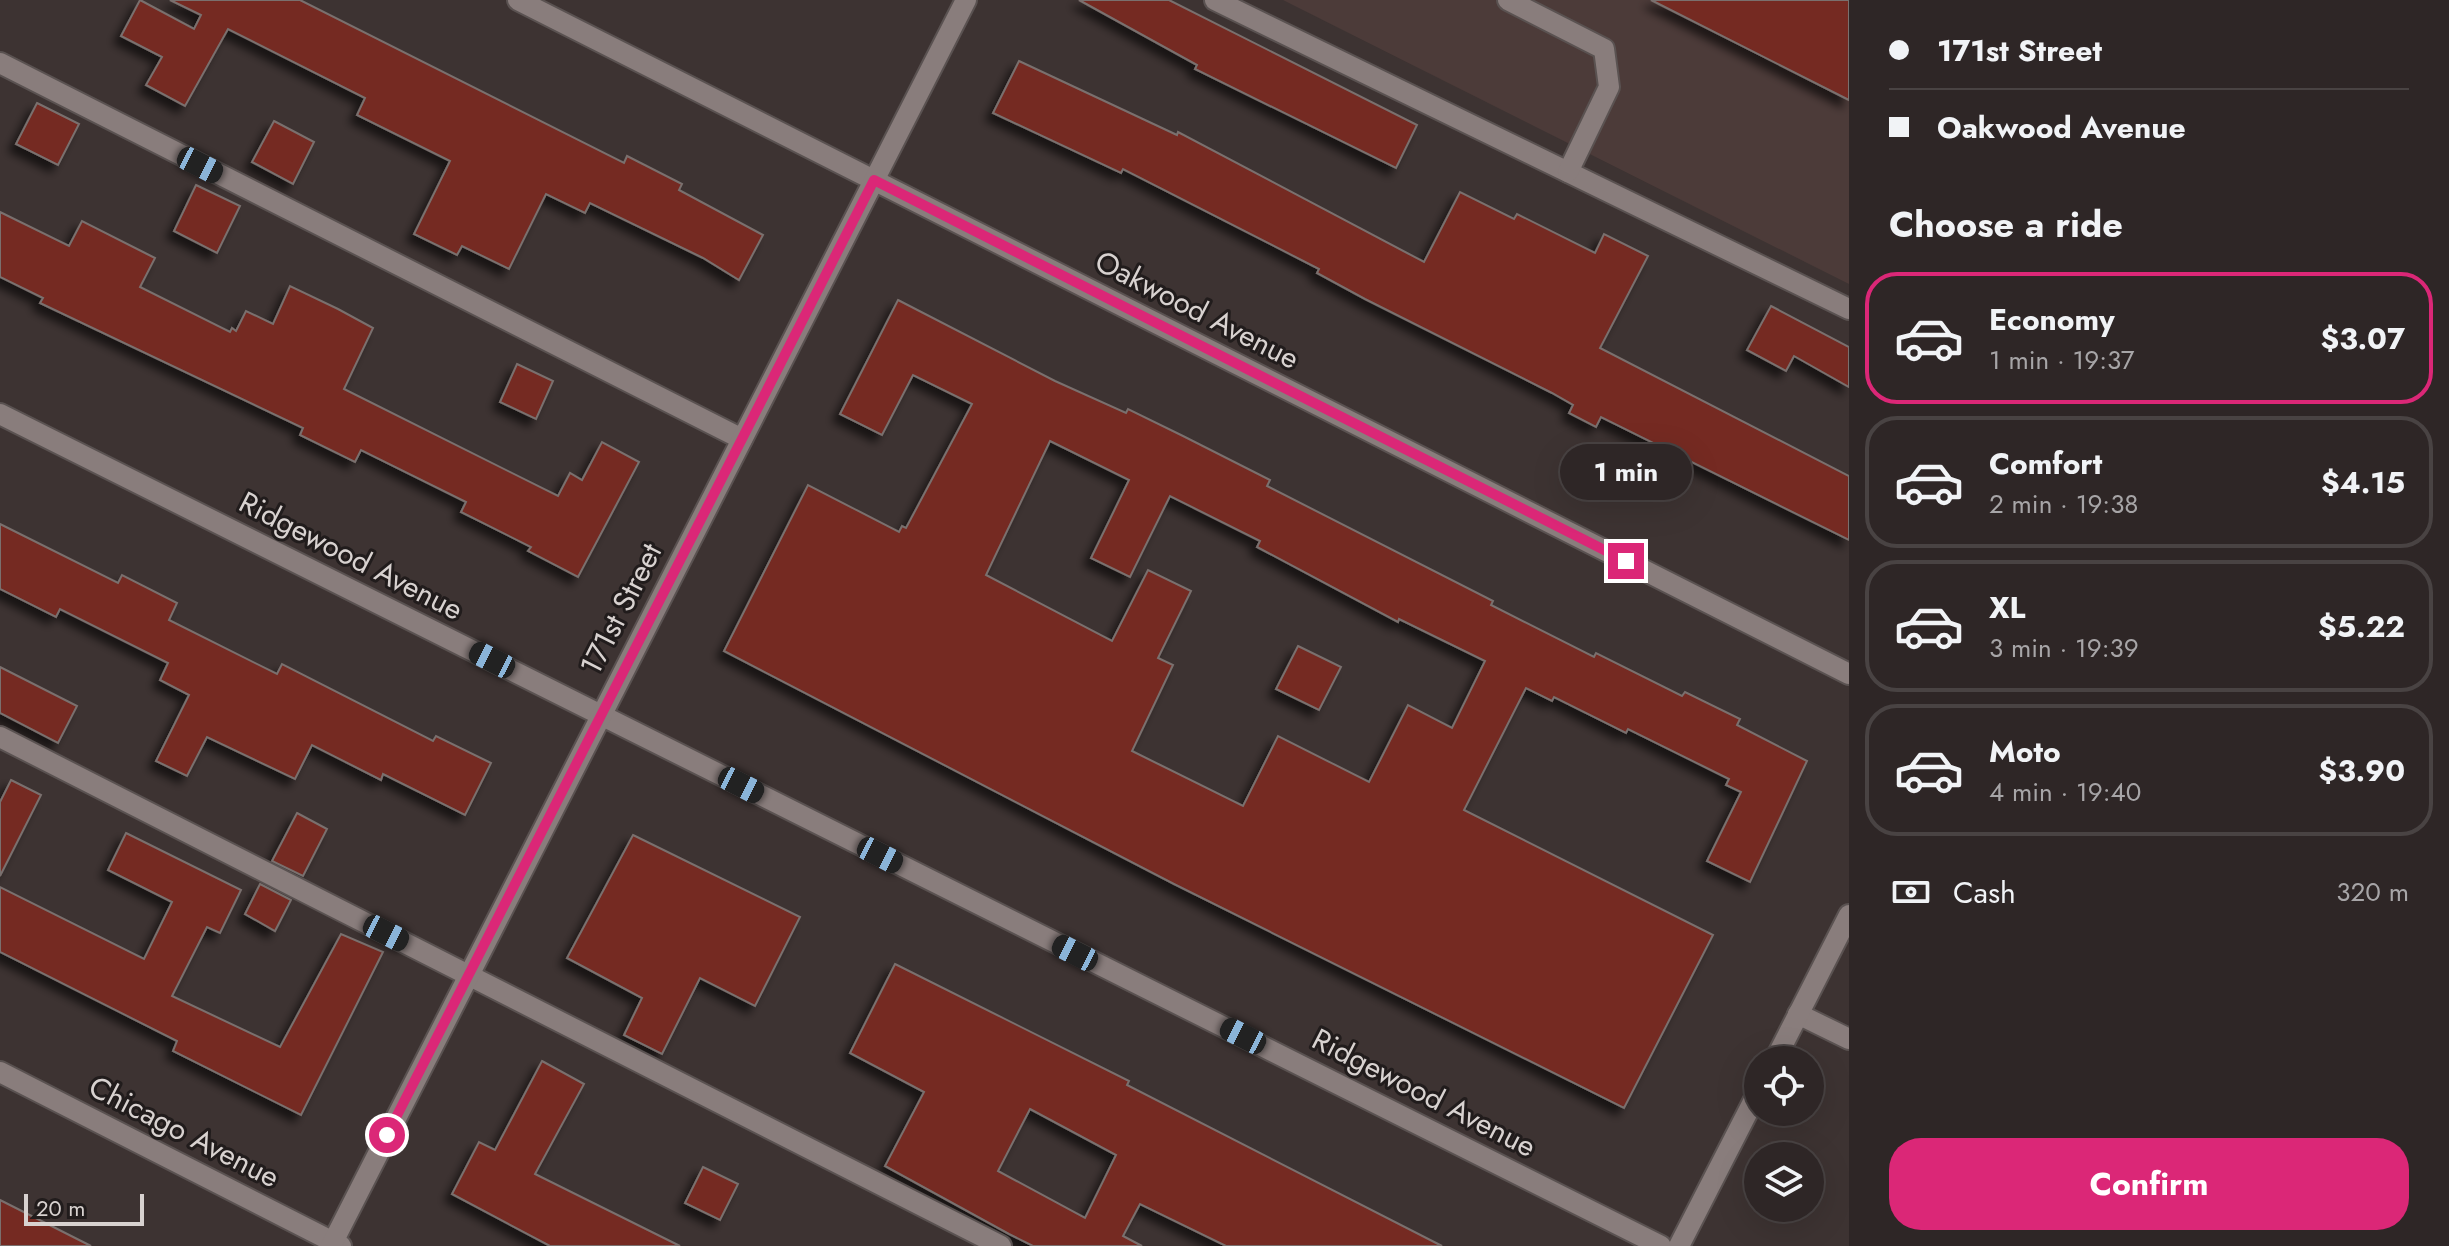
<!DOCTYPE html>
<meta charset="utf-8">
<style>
:root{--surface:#2e2626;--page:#362e2e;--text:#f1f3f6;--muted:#a7a5a7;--line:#494343;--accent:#db2777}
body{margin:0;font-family:Jost,sans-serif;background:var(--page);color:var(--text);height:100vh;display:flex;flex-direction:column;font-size:30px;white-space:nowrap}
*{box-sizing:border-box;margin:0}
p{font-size:26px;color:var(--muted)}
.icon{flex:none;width:44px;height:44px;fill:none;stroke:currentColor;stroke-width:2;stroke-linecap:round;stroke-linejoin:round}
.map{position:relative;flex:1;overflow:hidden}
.side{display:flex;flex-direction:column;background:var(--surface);width:600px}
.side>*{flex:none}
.guide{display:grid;align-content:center;height:176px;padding:0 40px;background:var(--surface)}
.tools{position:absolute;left:1744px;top:1046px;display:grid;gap:16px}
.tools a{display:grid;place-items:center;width:80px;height:80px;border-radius:50%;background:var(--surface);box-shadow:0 8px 32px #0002,0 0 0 2px var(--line);font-size:40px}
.scale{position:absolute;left:24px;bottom:20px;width:120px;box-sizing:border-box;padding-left:8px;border:4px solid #d8d2d0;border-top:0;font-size:22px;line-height:28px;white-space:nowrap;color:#d8d2d0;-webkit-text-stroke:6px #211c1c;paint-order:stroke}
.end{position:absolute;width:36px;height:36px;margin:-18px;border:10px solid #db2777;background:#fff;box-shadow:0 0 0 4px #fff}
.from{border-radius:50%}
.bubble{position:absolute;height:56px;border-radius:28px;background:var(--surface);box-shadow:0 8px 32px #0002,0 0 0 2px var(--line);font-size:26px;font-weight:700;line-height:56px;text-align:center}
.car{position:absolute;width:24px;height:48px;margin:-24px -12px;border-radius:10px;box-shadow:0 0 6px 2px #0007;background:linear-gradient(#222 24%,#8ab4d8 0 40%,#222 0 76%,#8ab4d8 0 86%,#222 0)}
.guide b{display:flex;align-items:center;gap:28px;height:76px;font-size:30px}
.guide b+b{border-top:2px solid var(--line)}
.guide i{width:20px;height:20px;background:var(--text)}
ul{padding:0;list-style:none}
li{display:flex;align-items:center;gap:24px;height:132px;margin:0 16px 12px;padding:0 24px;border:4px solid var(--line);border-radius:32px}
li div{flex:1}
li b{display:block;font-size:30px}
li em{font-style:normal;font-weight:700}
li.on{border-color:var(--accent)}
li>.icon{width:72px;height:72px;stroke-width:1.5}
h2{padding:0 40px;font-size:36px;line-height:96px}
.pay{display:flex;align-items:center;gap:20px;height:88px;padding:0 40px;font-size:30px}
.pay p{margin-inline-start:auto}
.action{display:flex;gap:16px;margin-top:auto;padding:16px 40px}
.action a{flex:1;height:92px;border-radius:32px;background:var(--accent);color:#fff;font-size:32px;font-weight:700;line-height:92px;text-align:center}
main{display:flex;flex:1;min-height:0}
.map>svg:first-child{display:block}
</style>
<main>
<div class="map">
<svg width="1849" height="1246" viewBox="0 0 1849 1246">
<defs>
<filter id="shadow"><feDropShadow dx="-7" dy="7" stdDeviation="4" flood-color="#0009"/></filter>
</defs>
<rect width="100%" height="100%" fill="#3d3332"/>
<!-- built -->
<path fill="#4c3b39" d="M 1283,0 L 1849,0 L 1849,284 Z"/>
<!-- building -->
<g fill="#752921" stroke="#7a706e" stroke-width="2" fill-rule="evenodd" filter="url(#shadow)">
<path d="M 140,0 L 194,29 L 201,15 L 170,0 L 300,0 L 624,163 L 627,156 L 682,184 L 679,190 L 763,235 L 739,280 L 703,258 L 590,203 L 585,213 L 546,194 L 509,269 L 462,246 L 457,255 L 414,234 L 450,161 L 357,115 L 365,98 L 228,29 L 185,106 L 146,85 L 162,57 L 121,36 Z"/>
<path d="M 1079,0 L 1169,0 L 1417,125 L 1396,168 L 1195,69 L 1197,65 Z"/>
<path d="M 1651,0 L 1849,0 L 1849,100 Z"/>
<path d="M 1019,61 L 1177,135 L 1178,132 L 1424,262 L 1460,192 L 1514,219 L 1517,214 L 1595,253 L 1604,234 L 1648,256 L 1600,348 L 1849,476 L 1849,540 L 1601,417 L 1596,427 L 1569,413 L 1573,405 L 1552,393 L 1365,299 L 1317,273 L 1319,269 L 1123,169 L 1121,173 L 993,113 Z"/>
<path d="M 37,103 L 79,124 L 58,165 L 16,144 Z"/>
<path d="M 274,121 L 314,142 L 293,184 L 252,162 Z"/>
<path d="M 196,185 L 240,206 L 217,253 L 174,231 Z"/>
<path d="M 0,212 L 69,246 L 82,221 L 155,258 L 140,287 L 230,332 L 232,328 L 236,331 L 246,311 L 273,324 L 290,286 L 338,309 L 373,328 L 344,389 L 558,496 L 570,473 L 582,480 L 602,442 L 639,462 L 578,577 L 528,551 L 531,547 L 461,512 L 466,502 L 361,450 L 355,462 L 300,435 L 303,428 L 40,303 L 43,298 L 0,277 Z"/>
<path d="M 898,300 L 1055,381 L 1126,413 L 1128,409 L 1183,436 L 1270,480 L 1267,486 L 1493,601 L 1491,605 L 1594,657 L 1596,653 L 1682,696 L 1685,692 L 1740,719 L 1737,725 L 1807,761 L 1750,882 L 1707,861 L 1741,792 L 1726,785 L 1729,779 L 1628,729 L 1626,733 L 1554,697 L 1552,701 L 1526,688 L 1464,810 L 1713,935 L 1624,1108 L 1174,884 L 724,651 L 808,485 L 899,532 L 902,526 L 906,528 L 972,404 L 913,375 L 882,435 L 840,414 ZM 1050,441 L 1129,480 L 1091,558 L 1130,577 L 1170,496 L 1260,541 L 1257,547 L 1398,622 L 1399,619 L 1485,661 L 1452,728 L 1408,705 L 1369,782 L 1278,736 L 1243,806 L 1132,751 L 1173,665 L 1158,658 L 1191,591 L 1148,570 L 1112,641 L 986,575 Z"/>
<path d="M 1771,306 L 1849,347 L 1849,387 L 1794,356 L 1786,371 L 1747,350 Z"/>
<path d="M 517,364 L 553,381 L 536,419 L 500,402 Z"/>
<path d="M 0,524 L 118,583 L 122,575 L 177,603 L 169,620 L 277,674 L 282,664 L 433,741 L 436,736 L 491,763 L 465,815 L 383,774 L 381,780 L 312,745 L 295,779 L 207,737 L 187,776 L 156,761 L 189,695 L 160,680 L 168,663 L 60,609 L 56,617 L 0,589 Z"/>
<path d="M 1298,646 L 1341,667 L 1319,710 L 1276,689 Z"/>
<path d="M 0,667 L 77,706 L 58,743 L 0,713 Z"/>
<path d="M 11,780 L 41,795 L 0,876 L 0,802 Z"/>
<path d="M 297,813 L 327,829 L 303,876 L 272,861 Z"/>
<path d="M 126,833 L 241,890 L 220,933 L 207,927 L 172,996 L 280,1047 L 341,934 L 383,952 L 301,1115 L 173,1051 L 177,1041 L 0,952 L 0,887 L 144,959 L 172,902 L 108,870 Z"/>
<path d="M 633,835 L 800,917 L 755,1006 L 700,978 L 662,1054 L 624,1035 L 642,998 L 567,958 Z"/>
<path d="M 260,884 L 291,900 L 275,931 L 245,914 Z"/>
<path d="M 895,964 L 1129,1081 L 1127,1085 L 1442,1246 L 1226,1246 L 1140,1204 L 1123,1236 L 1142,1246 L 1033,1246 L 1009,1234 L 885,1166 L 924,1092 L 850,1053 ZM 1030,1109 L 1116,1155 L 1085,1218 L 998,1171 Z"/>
<path d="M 542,1061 L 584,1084 L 535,1174 L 680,1246 L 550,1246 L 452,1194 L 479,1142 L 495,1150 Z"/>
<path d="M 703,1167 L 738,1184 L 720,1220 L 685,1203 Z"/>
<path d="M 0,1200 L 91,1246 L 0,1246 Z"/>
</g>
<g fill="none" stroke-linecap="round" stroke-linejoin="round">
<defs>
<g id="lane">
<path d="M 1215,0 L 1849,309"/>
<path d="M 1508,0 L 1604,49 L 1609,87 L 1568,172"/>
<path d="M 0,63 L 742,439"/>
<path d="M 0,737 L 1001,1246"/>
<path d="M 1798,1014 L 1849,1039"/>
</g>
<g id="street">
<path d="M 518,0 L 1849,674"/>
<path d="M 0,414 L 1661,1246"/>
<path d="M 0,1072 L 341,1246"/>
<path d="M 331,1246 L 966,0"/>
</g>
<g id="secondary">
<path d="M 1775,1060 L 1849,915"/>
<path d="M 1679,1246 L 1758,1092"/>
</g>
</defs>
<!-- lane casing -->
<use href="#lane" stroke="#5a5251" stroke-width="24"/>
<!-- street casing -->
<use href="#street" stroke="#5a5251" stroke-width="24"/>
<!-- secondary casing -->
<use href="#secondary" stroke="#5a5251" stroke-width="24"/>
<!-- lane -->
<use href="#lane" stroke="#897d7c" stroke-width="20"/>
<!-- street -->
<use href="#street" stroke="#897d7c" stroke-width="20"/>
<!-- secondary -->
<use href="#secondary" stroke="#897d7c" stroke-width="20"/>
</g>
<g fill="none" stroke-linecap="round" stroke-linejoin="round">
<!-- route -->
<path stroke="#db2777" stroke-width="10" d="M 387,1135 L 874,180 L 1626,561"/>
</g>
<g text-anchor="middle" stroke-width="6" stroke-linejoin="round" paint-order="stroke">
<!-- street labels -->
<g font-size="30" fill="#d8d2d0" stroke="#211c1c">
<text transform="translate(1197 310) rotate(27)" y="10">Oakwood Avenue</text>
<text transform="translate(351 556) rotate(27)" y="10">Ridgewood Avenue</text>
<text transform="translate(621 609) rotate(-63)" y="10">171st Street</text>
<text transform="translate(1424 1093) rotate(27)" y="10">Ridgewood Avenue</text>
<text transform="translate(184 1132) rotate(27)" y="10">Chicago Avenue</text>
</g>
</g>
</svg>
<div class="tools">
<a><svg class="icon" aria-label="locate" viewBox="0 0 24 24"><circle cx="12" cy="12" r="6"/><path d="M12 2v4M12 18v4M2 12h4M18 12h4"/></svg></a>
<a><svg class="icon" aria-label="layers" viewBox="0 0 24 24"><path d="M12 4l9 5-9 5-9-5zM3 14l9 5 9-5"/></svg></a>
</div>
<div class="scale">20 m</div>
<i class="end from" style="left:387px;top:1135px"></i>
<i class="end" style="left:1626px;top:561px"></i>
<div class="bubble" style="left:1560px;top:444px;width:132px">1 min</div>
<i class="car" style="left:200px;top:165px;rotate:117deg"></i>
<i class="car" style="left:492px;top:660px;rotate:297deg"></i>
<i class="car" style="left:741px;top:785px;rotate:117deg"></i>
<i class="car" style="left:880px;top:855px;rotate:117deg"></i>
<i class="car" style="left:386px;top:933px;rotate:117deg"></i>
<i class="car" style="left:1075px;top:953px;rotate:297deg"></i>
<i class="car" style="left:1243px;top:1036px;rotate:297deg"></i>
</div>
<section class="side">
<div class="guide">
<b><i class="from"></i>171st Street</b>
<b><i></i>Oakwood Avenue</b>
</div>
<h2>Choose a ride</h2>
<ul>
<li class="on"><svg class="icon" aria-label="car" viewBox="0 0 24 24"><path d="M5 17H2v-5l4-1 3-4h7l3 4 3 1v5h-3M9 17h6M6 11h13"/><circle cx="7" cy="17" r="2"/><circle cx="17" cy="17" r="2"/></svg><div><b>Economy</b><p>1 min · 19:37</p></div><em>$3.07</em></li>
<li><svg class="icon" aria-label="car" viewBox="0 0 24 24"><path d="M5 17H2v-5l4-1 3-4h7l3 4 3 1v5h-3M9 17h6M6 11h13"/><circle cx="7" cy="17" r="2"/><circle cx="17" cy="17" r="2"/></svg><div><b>Comfort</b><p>2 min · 19:38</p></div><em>$4.15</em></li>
<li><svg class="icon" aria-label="car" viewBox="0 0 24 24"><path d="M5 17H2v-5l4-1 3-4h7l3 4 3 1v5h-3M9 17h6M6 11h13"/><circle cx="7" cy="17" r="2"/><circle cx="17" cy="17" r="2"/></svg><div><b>XL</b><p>3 min · 19:39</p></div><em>$5.22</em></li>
<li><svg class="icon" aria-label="car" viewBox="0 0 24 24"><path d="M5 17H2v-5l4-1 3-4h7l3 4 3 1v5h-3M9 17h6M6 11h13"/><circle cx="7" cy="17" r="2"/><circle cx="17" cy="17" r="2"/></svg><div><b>Moto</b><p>4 min · 19:40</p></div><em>$3.90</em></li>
</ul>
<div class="pay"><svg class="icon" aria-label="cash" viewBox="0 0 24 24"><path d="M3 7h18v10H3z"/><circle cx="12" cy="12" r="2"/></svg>Cash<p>320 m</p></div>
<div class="action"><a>Confirm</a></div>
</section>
</main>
